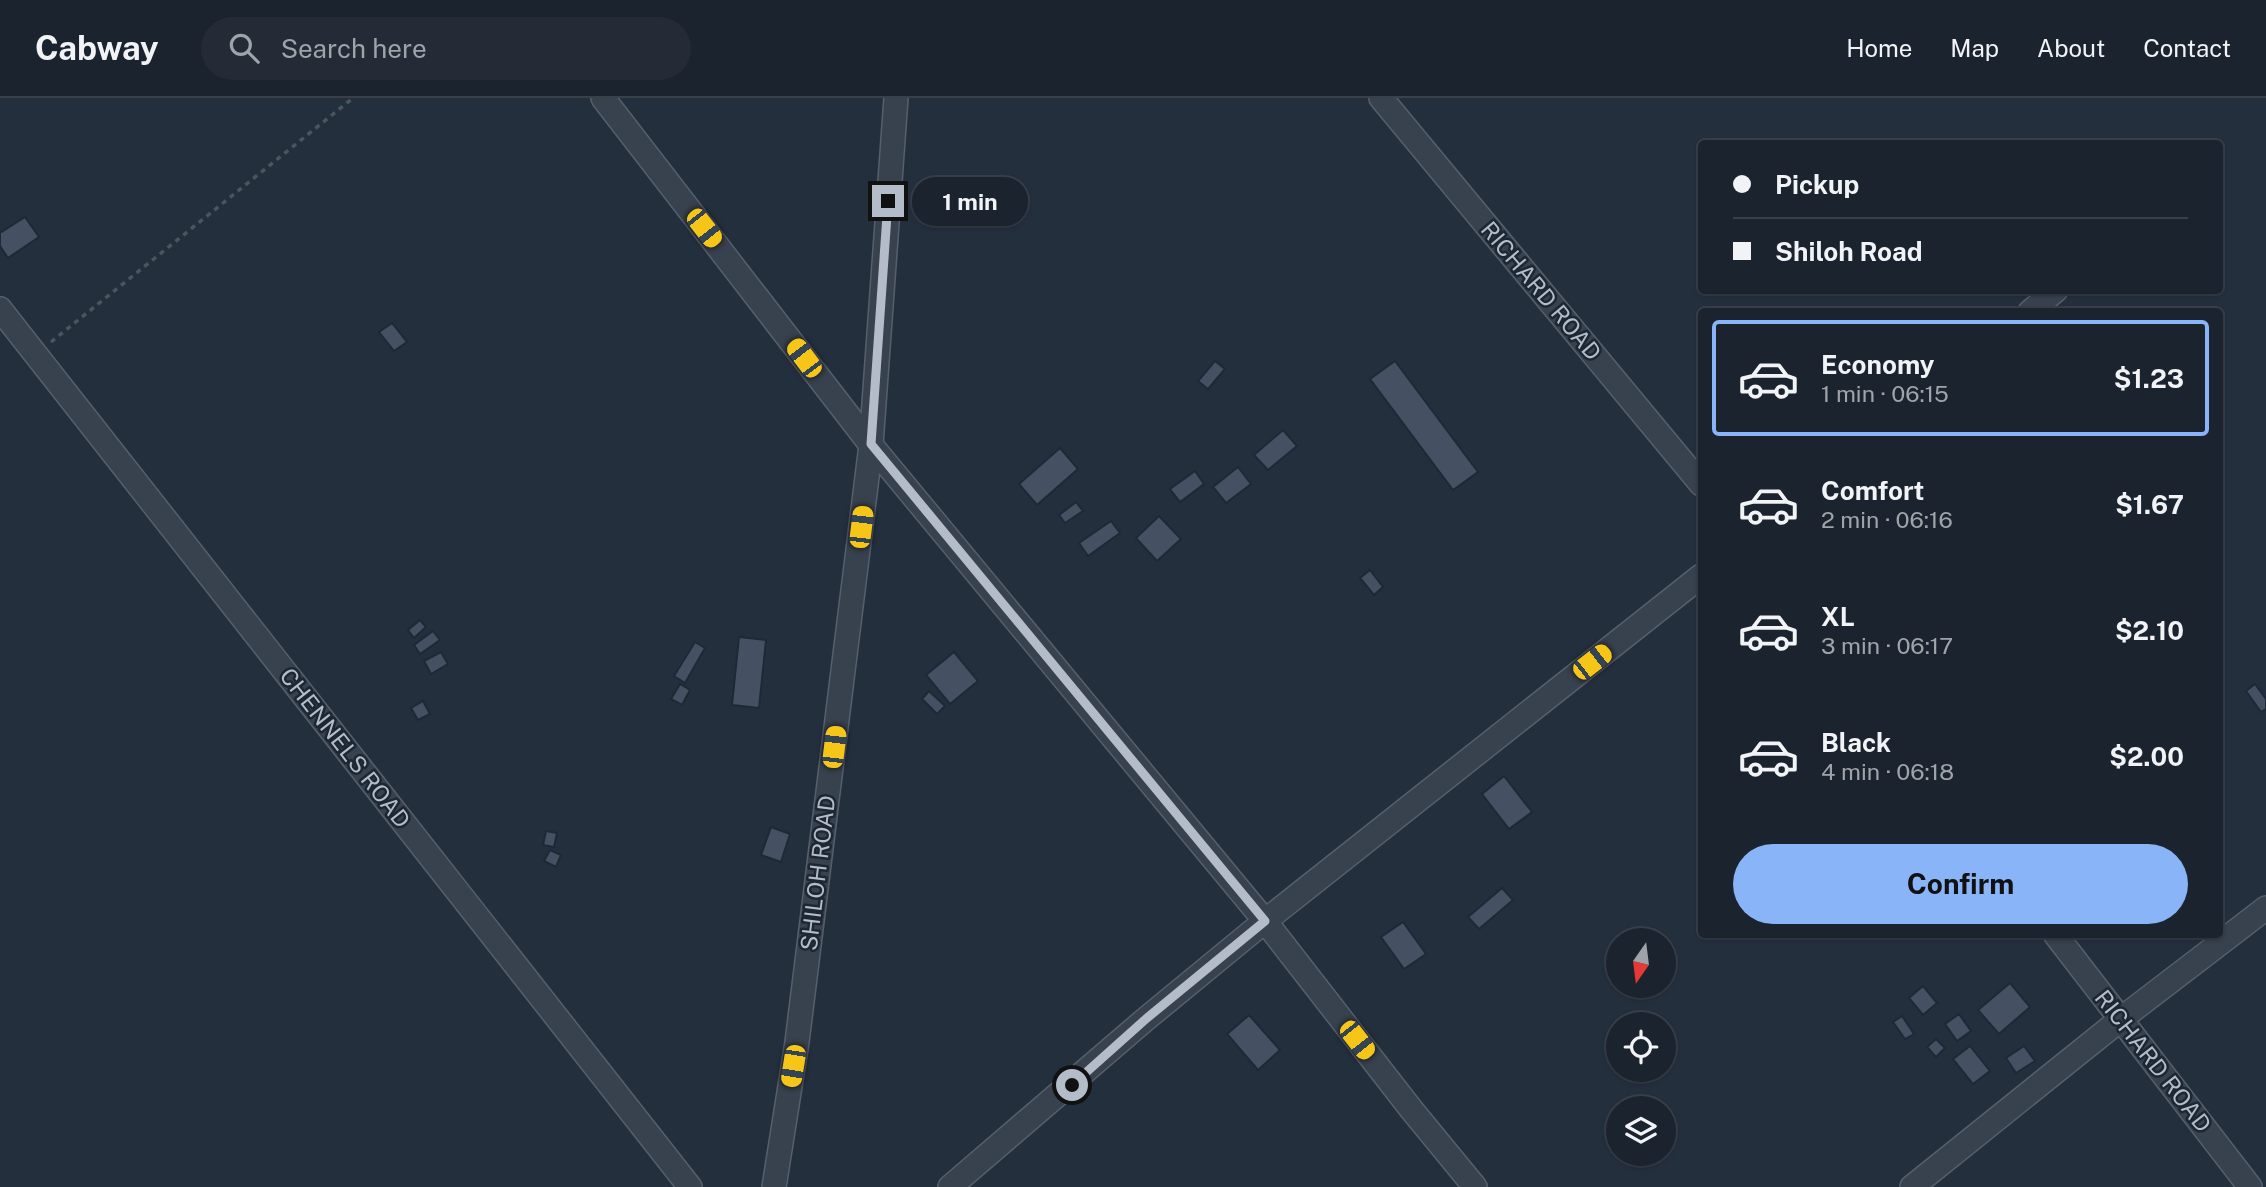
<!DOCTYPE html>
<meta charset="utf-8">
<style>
:root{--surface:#1b232e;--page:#242b36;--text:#f1f3f6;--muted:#a0a4aa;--line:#39404a;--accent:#8ab4f8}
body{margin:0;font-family:"Public Sans",sans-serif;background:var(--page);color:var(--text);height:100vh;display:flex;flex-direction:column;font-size:26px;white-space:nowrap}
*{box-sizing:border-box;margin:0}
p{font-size:23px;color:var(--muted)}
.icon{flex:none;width:38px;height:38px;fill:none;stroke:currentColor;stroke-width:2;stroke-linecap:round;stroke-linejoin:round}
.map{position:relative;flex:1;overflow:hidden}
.side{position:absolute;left:1698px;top:210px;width:525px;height:630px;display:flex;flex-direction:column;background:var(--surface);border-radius:7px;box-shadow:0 2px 5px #0004,0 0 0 2px var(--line)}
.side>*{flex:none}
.banner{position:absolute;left:1698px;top:42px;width:525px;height:154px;border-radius:7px;box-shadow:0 2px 5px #0004,0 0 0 2px var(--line);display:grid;align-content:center;height:154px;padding:0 35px;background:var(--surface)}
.needle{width:46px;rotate:194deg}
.buttons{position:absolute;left:1606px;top:830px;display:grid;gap:14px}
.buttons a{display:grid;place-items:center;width:70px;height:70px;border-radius:50%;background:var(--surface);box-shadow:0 2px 5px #0004,0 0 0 2px var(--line);font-size:35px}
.end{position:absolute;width:32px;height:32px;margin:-16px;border:9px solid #b4bcc9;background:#111;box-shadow:0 0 0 4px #111}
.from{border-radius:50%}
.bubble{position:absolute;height:49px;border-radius:24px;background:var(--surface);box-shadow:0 2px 5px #0004,0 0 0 2px var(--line);font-size:23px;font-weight:700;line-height:49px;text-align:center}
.car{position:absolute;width:21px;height:42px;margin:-21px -10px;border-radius:9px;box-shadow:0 0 5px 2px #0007;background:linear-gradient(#f5c518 24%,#345 0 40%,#f5c518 0 76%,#345 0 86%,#f5c518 0)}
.banner b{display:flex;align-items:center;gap:24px;height:66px;font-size:26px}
.banner b+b{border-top:2px solid var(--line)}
.banner i{width:18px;height:18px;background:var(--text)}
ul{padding:12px 0 0;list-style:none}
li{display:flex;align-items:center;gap:21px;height:116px;margin:0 14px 10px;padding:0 21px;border:4px solid transparent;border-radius:7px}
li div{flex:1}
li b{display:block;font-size:26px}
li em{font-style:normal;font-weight:700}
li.current{border-color:var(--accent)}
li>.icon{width:63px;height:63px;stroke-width:1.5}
.action{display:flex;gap:14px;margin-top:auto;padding:14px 35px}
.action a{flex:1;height:80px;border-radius:42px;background:var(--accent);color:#111;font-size:28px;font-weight:700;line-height:80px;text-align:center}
header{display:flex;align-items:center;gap:42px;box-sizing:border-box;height:98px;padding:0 35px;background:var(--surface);border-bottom:2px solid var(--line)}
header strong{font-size:33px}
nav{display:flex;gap:38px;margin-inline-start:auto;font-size:24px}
.search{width:490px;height:63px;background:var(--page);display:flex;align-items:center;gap:18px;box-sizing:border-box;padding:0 24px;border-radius:38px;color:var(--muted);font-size:26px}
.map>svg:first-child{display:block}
</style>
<header>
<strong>Cabway</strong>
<div class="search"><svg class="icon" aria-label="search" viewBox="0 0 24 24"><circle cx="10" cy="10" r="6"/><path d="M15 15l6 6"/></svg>Search here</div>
<nav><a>Home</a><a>Map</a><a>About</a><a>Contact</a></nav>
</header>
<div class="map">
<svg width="2266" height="1089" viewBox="0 0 2266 1089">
<rect width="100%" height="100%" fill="#242f3e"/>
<!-- building -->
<g fill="#455162" stroke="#1f2835" stroke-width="2">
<path d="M 25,119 L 39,139 L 8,160 L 0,148 L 0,135 Z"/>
<path d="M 392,225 L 407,244 L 394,253 L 379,234 Z"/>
<path d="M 1215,263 L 1225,271 L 1208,291 L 1198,283 Z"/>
<path d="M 1395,263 L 1478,374 L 1453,392 L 1370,281 Z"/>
<path d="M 1283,332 L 1297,348 L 1268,372 L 1254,357 Z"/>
<path d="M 1060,350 L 1078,371 L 1037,407 L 1019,386 Z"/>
<path d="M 1238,369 L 1251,386 L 1226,405 L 1213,389 Z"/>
<path d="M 1195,373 L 1204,386 L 1180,404 L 1170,391 Z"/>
<path d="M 1076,404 L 1083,413 L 1065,425 L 1059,417 Z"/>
<path d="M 1159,418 L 1181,441 L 1157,463 L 1136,440 Z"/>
<path d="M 1111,423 L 1120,435 L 1088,458 L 1079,445 Z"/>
<path d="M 1370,472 L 1383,489 L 1374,497 L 1360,480 Z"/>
<path d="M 420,522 L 426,529 L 414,540 L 408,532 Z"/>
<path d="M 433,533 L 440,542 L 420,556 L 414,547 Z"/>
<path d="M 739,539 L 766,542 L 759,610 L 732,607 Z"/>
<path d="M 695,544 L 705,550 L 685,585 L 674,578 Z"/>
<path d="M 441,554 L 448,566 L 431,576 L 424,563 Z"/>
<path d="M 954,554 L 978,583 L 950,606 L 926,577 Z"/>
<path d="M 680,586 L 690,592 L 682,607 L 671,601 Z"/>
<path d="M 2255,586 L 2266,601 L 2266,611 L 2261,614 L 2246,593 Z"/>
<path d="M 929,593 L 945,608 L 937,616 L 922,601 Z"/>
<path d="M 423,603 L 430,616 L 418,622 L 411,610 Z"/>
<path d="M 1504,678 L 1532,714 L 1509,731 L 1482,696 Z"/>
<path d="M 771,729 L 790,736 L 781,764 L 761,757 Z"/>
<path d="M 546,733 L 557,735 L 554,749 L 543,747 Z"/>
<path d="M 550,752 L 561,757 L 556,769 L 544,763 Z"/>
<path d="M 1502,790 L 1513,802 L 1479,831 L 1468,819 Z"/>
<path d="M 1403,824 L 1426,856 L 1404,871 L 1381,839 Z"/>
<path d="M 2010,885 L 2030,909 L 1999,936 L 1978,912 Z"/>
<path d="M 1923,888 L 1937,905 L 1923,917 L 1909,900 Z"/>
<path d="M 1959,916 L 1971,933 L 1957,943 L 1945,926 Z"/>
<path d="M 1249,917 L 1280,952 L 1258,972 L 1227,936 Z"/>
<path d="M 1902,918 L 1914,936 L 1905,941 L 1893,924 Z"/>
<path d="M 1936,941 L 1945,950 L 1936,959 L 1927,949 Z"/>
<path d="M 1970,948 L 1990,973 L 1973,986 L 1953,961 Z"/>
<path d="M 2024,948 L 2035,963 L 2016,975 L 2006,960 Z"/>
</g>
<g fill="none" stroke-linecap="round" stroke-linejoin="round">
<defs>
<g id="minor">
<path d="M 603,0 L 871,347 L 1265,823 L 1411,1011 L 1475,1089"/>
<path d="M 1381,0 L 1701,386"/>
<path d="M 0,211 L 690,1089"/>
<path d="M 2030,214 L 2056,192"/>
<path d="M 2055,836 L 2250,1089"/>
<path d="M 774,1089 L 797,944 L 871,347 L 896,0"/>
<path d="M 950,1089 L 1147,920 L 1265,823 L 1701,478"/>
<path d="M 1912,1089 L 2121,921 L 2266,810"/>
</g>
</defs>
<!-- minor casing -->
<use href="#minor" stroke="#565f6c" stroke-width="26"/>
<!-- path -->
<path stroke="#44595c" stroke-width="3.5" stroke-dasharray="5 5" stroke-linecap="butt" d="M 51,244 L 353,0"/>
<!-- minor -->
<use href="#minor" stroke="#38414e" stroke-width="23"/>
</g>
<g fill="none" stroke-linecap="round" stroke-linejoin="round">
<!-- route -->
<path stroke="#b4bcc9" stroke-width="9" d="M 888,103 L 871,346 L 1265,823 L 1147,920 L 1072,987"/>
</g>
<g text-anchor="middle" stroke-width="5" stroke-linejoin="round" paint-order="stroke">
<!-- street labels -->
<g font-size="23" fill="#b4bcc9" stroke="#1d2633">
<text transform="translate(1541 193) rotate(50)" y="8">RICHARD ROAD</text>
<text transform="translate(345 650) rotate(52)" y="8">CHENNELS ROAD</text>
<text transform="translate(818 775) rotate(-83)" y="8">SHILOH ROAD</text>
<text transform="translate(2153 963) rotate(52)" y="8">RICHARD ROAD</text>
</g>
</g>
</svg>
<div class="buttons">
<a><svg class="needle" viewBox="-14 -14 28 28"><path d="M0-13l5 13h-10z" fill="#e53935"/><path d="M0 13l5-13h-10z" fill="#a0a4aa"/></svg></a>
<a><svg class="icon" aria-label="locate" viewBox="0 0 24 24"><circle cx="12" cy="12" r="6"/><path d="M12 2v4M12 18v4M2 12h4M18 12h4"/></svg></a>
<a><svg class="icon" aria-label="layers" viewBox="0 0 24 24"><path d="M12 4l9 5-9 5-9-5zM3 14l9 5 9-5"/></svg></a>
</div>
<i class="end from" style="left:1072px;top:987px"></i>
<i class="end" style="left:888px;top:103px"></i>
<div class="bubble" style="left:912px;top:79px;width:116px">1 min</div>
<i class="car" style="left:704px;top:130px;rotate:142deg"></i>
<i class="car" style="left:804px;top:260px;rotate:323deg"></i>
<i class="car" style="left:861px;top:429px;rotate:7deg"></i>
<i class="car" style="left:1592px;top:564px;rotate:52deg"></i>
<i class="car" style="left:834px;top:649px;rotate:7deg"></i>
<i class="car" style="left:1357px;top:942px;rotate:142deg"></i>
<i class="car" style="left:793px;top:968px;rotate:189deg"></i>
<div class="banner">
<b><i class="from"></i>Pickup</b>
<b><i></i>Shiloh Road</b>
</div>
<section class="side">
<ul>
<li class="current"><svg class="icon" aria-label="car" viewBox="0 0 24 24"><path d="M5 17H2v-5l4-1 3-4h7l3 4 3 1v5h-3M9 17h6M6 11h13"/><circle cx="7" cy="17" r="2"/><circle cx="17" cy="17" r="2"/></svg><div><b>Economy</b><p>1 min · 06:15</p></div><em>$1.23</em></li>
<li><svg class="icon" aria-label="car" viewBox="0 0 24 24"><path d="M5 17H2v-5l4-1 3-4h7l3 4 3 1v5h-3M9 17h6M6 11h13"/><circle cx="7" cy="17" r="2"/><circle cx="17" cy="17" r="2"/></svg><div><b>Comfort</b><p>2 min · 06:16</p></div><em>$1.67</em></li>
<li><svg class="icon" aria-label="car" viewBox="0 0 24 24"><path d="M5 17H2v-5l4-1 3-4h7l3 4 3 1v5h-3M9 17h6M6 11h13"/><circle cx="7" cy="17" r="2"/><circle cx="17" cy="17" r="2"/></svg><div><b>XL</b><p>3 min · 06:17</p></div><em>$2.10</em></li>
<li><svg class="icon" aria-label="car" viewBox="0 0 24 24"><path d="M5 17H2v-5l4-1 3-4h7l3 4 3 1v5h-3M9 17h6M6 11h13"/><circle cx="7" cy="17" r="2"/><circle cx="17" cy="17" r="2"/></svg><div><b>Black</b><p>4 min · 06:18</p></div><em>$2.00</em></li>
</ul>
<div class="action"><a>Confirm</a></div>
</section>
</div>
